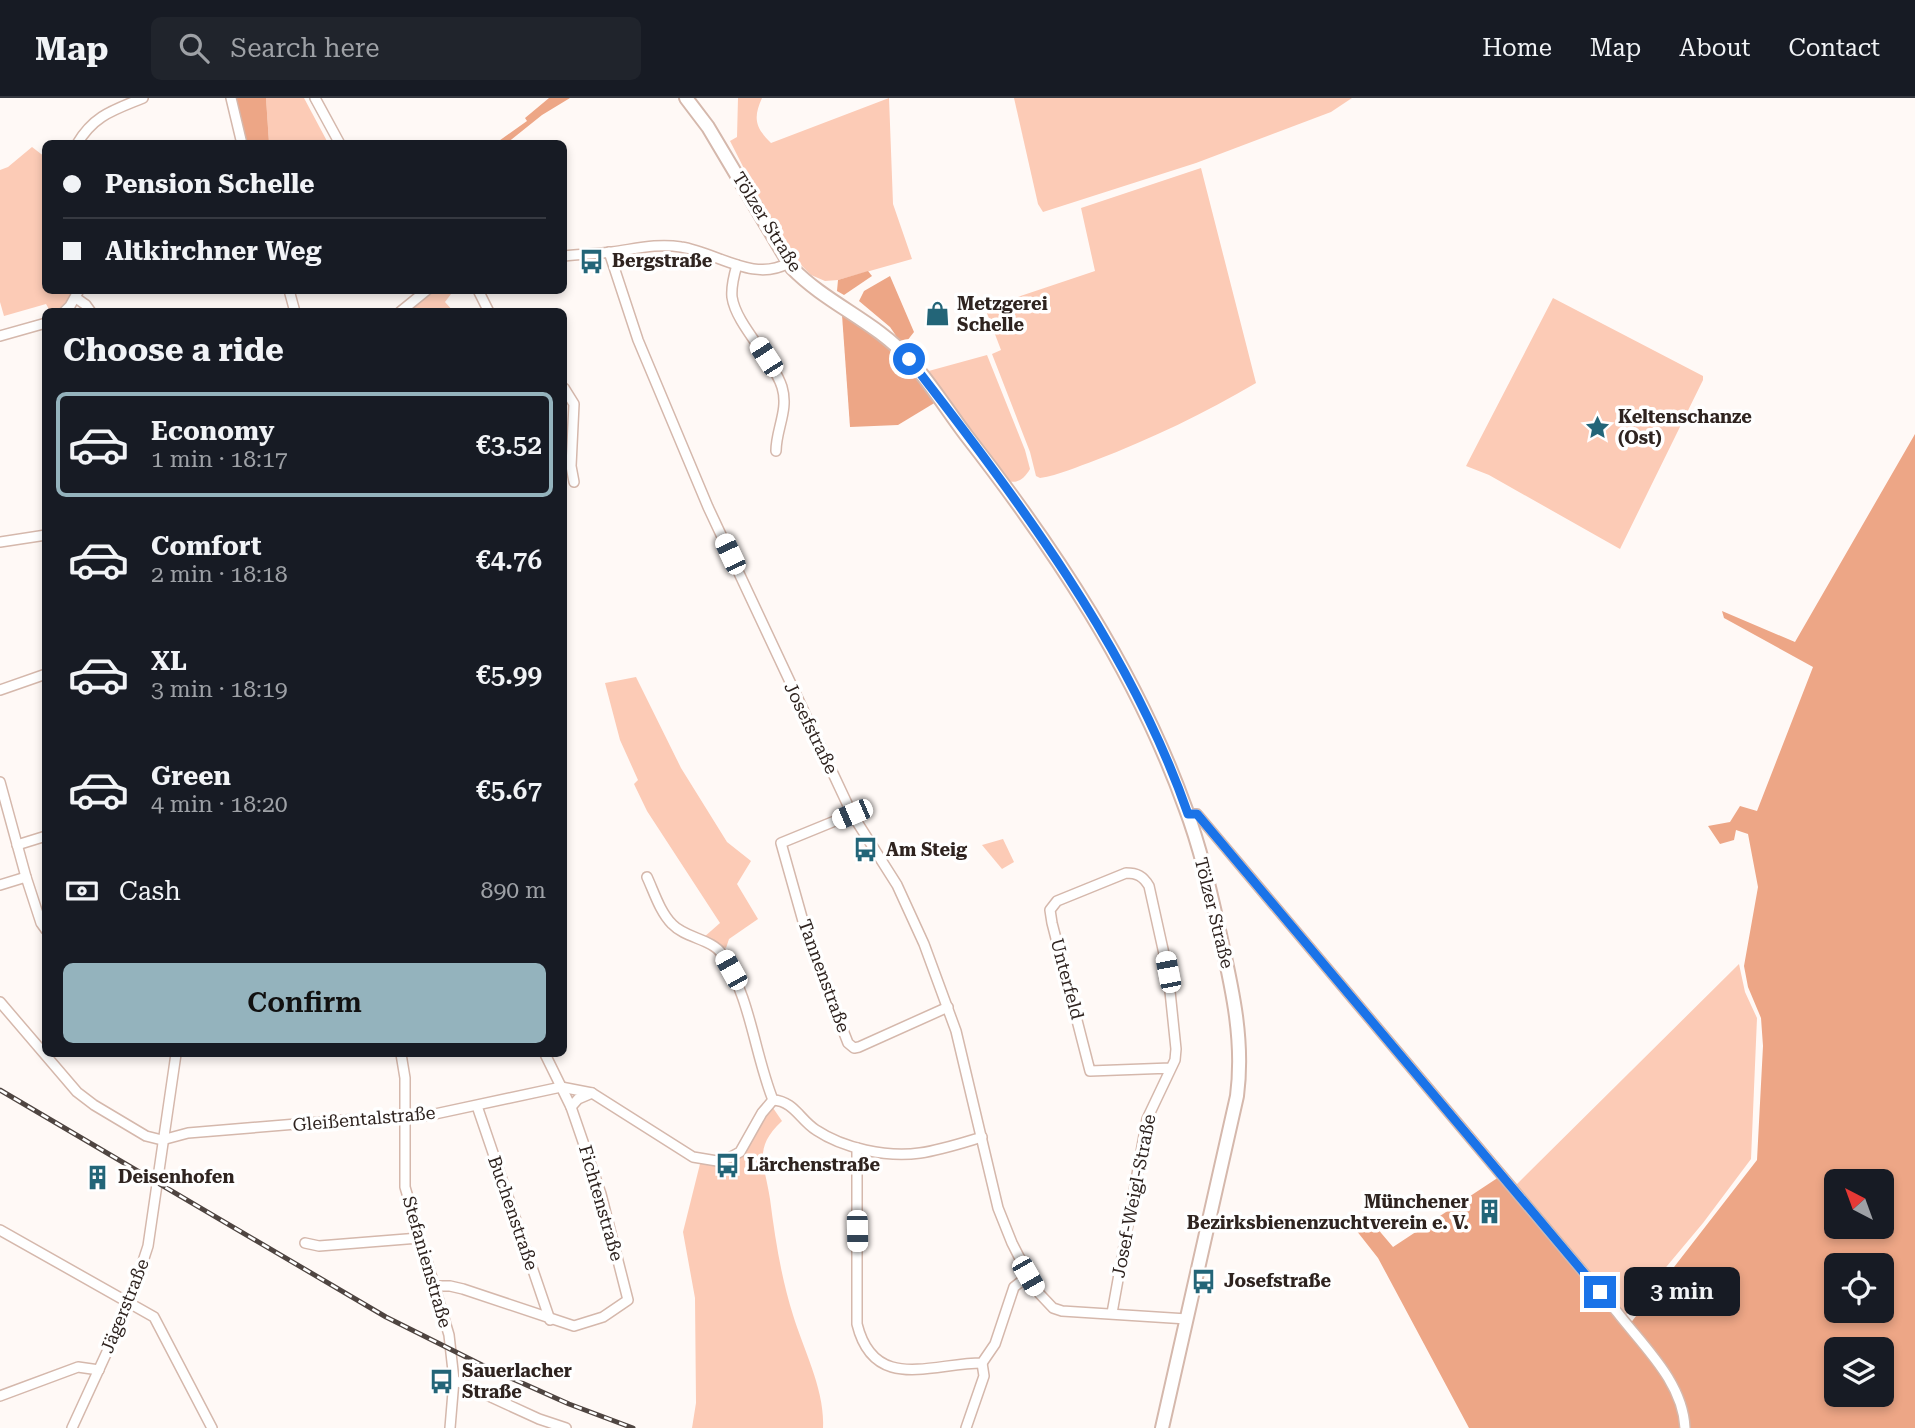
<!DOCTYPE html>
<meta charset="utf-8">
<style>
:root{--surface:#171b24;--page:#20242c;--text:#f1f3f6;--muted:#9ea1a6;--line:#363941;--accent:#94b3bd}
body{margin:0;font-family:"Roboto Serif",serif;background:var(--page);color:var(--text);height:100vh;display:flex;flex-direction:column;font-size:26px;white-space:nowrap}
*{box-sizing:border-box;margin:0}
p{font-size:23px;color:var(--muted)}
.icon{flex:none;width:38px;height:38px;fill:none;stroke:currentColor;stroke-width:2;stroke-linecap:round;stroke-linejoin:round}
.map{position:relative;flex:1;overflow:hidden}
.side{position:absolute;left:42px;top:210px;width:525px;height:749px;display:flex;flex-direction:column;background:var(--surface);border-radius:10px;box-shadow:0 4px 10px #0003}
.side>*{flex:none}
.hud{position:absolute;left:42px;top:42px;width:525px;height:154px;border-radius:10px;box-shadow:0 4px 10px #0003;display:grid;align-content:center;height:154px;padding:0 21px;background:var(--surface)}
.needle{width:46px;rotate:319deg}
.controls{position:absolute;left:1824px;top:1071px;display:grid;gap:14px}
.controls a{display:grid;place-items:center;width:70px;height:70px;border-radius:10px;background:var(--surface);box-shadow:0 4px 10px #0003;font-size:35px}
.end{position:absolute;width:32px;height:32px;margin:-16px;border:9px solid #1a73e8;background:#fff;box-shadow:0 0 0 4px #fff}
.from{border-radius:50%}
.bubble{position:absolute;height:49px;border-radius:10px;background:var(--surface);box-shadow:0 4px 10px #0003;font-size:23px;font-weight:600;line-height:49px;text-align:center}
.car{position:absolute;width:21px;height:42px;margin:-21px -10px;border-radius:9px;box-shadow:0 0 5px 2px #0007;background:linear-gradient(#fff 24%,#345 0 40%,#fff 0 76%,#345 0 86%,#fff 0)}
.hud b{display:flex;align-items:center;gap:24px;height:66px;font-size:26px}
.hud b+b{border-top:2px solid var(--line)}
.hud i{width:18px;height:18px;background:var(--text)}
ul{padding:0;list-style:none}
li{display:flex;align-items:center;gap:21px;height:105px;margin:0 14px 10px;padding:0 7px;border:4px solid transparent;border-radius:10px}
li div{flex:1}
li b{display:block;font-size:26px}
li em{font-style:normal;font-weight:600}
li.selected{border-color:var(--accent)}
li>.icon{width:63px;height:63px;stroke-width:1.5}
h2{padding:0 21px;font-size:32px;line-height:84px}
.pay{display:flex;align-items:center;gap:18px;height:77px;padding:0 21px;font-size:26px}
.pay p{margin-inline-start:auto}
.action{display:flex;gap:14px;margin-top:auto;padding:14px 21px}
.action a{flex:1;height:80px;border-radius:10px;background:var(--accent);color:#111;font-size:28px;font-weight:600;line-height:80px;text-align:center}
header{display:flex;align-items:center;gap:42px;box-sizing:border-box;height:98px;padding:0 35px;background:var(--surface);border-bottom:2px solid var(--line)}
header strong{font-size:33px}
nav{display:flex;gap:38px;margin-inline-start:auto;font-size:24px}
.search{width:490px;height:63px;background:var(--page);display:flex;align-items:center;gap:18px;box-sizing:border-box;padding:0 24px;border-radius:10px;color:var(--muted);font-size:26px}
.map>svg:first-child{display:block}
</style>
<header>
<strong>Map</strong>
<div class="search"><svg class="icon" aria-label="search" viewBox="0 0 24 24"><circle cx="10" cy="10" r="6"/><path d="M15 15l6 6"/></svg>Search here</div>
<nav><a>Home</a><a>Map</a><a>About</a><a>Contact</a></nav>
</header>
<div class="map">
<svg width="1915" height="1330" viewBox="0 0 1915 1330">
<rect width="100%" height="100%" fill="#fff9f6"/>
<!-- green -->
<g fill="#fccbb6">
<path d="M 266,0 L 304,0 L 328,45 L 269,45 Z"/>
<path d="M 738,0 L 762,0 C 753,20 755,29 771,45 L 889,0 L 893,106 L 912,161 L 838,182 L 825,183 L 811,177 L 785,151 L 730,43 L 737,39 Z"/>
<path d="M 1014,0 L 1352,0 L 1331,14 L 1196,65 L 1043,114 L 1038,106 Z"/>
<path d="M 32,49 L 45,59 L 46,192 L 73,193 L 69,201 L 57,213 L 50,213 L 46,206 L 4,218 L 0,204 L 0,72 L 8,69 Z"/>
<path d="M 1201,70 L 1256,285 C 1205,315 1151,341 1096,362 C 1077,369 1059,377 1040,380 L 1036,378 L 1030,354 L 992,256 L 1001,252 L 985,210 L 1095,173 L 1081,110 Z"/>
<path d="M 435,193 L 449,193 L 451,196 L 445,204 L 453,213 L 408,214 Z"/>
<path d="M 1553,200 L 1703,278 L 1703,282 L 1620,451 L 1489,377 L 1466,368 Z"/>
<path d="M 987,257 L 1025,352 L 1030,371 C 1024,381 1018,386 1006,383 L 925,274 Z"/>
<path d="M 636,579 L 681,670 L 727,744 L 751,763 L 737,786 L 758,821 L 729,841 L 726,850 L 703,840 L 720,825 L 647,713 L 634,686 L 638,682 L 620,642 L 605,585 Z"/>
<path d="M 1003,741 L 1014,764 L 1002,771 L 982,747 Z"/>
<path d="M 1739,866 L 1745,894 L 1757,920 L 1751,1061 L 1703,1125 L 1626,1217 L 1515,1088 Z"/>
<path d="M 771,1007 L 782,1023 C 752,1051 765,1066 770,1101 C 775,1140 781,1179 793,1217 C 804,1253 825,1292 823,1330 L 692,1330 L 696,1305 L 695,1200 L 683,1134 L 700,1066 L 718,1066 L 732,1063 Z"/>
</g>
<!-- forest -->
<g fill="#eda686" fill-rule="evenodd">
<path d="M 236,0 L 266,0 L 269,45 L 246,45 Z"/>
<path d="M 549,0 L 570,0 L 542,17 L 507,45 L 496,45 L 527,23 L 525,20 Z"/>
<path d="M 868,173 L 872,178 L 844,197 L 837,193 L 838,182 Z"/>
<path d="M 890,178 L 914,234 L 903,248 L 890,229 L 859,203 L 864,193 Z"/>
<path d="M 842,217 L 895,252 L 936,304 L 898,327 L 850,329 Z"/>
<path d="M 1915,336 L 1915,1330 L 1469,1330 L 1378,1160 L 1356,1132 L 1365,1116 L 1393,1149 L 1499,1079 L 1626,1231 L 1757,1062 L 1763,948 L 1761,920 L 1748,889 L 1744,868 L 1758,789 L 1748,736 L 1736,732 L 1734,742 L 1720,746 L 1708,728 L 1730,724 L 1740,708 L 1757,713 L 1813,569 L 1724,520 L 1722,513 L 1795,544 ZM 1836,1083 L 1881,1083 L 1881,1129 L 1836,1129 ZM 1836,1167 L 1881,1167 L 1881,1213 L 1836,1213 ZM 1836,1251 L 1881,1251 L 1881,1297 L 1836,1297 Z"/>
</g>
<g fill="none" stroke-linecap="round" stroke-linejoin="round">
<!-- stream -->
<path stroke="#9de3fa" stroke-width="2.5" d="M 310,0 L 320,18"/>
<defs>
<g id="minor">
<path d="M 231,0 L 242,46"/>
<path d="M 315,0 L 340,46"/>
<path d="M 77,46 C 94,17 114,12 143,0"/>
<path d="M 609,154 L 638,242 L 708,409 L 852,716 L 897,787 L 924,846 L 956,933 L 998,1110 L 1012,1145 L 1036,1192 L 1053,1210 L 1062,1213 L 1187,1221"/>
<path d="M 564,158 C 580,156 596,156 612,154 C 635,151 657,145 681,149 C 716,154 754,185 788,165"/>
<path d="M 737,167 C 734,177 731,188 732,199 C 736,227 772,259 782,289 C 789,312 776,331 776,353"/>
<path d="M 289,192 L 295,214"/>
<path d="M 478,192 L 489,214"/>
<path d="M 76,200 L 86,207 L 91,214"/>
<path d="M 64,214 L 70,208 L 79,192"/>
<path d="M 400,214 L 427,192"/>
<path d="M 0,238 L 46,225"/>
<path d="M 564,290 L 574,306 L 571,368 L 574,384"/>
<path d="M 0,444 L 46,437"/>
<path d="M 0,592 L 46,576"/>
<path d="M 0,684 L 26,779 L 41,825 L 46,832"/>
<path d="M 852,716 L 781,745 L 810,848 L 848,945 L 854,950 L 859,949 L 948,909"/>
<path d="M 1188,716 L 1197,716 L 1617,1214 C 1643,1248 1683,1284 1685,1330"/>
<path d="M 17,747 L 46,738"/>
<path d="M 647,779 C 654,794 660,814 672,826 C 685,840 712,841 722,856 C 751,901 754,954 773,1002"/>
<path d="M 0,787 L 26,779"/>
<path d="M 0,904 L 77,994 L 94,1007 L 146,1038 L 162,1042 L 188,1035 L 345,1022 L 421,1019 L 561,989 L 592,995 L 693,1059 L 717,1063 L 729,1060 L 740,1054 L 762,1015 L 773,1002"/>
<path d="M 401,956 L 405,980 L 405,1089 L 449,1237 L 454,1282 L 450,1330"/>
<path d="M 773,1002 C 794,1003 800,1022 816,1032 C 843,1050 887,1060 920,1055 C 941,1052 962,1045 982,1039"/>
<path d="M 477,1008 L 550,1222"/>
<path d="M 571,1009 L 578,1001 L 592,995"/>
<path d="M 857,1050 L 857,1226 C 874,1295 932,1265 982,1265 L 995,1246 L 1014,1189 L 1028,1178"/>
<path d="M 0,1132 L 154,1219 L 212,1330"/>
<path d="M 305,1145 L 319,1148 L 419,1140"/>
<path d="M 433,1188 L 450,1188 L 463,1191 L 574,1228 L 603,1219 L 628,1202 L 601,1096 L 571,1009 L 545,956"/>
<path d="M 1112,1215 L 1147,1021 L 1175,962 L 1176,951 L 1168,874 L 1149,788 C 1143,778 1137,775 1126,775 L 1057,803 L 1050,812 L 1052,825 L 1090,973 L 1171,970"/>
<path d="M 454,1282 L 539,1321 L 566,1330"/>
<path d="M 0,1298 L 78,1269 L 99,1272"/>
<path d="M 72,1330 L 129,1206 L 148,1148 L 176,956"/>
<path d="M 966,1330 L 984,1278 L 982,1265"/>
</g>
<path id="secondary" d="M 686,0 L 708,29 L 792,170 C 827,206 875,223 909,261 C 930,284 947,312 966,337 C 1054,450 1136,573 1185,709 C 1201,751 1211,797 1221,841 C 1233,894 1244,944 1237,998 L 1162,1330"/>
</defs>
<!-- minor casing -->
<use href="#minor" stroke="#d5b8ac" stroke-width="12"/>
<!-- secondary casing -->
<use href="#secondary" stroke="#d5b8ac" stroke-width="16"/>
<!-- minor -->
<use href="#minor" stroke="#fff" stroke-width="9"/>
<!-- secondary -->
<use href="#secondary" stroke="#fff" stroke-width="12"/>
<defs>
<path id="rail" d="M 0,992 L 386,1219 L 486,1269 L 569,1306 L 633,1330"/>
</defs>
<!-- rail casing -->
<use href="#rail" stroke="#4f4541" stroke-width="5"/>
<!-- rail -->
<use href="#rail" stroke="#fff" stroke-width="2.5" stroke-dasharray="8" stroke-linecap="butt"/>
</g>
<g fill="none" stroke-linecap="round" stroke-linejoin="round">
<!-- route -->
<path stroke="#1a73e8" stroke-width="9" d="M 909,261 C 1016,399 1130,549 1188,716 L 1197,716 L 1600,1194"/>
</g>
<!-- icons -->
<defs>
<symbol id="bus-bare" viewBox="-9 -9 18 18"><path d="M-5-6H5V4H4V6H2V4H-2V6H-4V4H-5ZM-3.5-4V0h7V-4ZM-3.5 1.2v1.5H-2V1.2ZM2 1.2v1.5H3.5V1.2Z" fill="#236578" stroke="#fff" stroke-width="2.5" paint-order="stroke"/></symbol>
<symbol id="shop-bare" viewBox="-9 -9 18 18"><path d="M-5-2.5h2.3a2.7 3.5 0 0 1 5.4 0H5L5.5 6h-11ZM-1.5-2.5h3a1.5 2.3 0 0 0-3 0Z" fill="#236578" stroke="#fff" stroke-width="2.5" paint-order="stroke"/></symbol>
<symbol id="sight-bare" viewBox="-9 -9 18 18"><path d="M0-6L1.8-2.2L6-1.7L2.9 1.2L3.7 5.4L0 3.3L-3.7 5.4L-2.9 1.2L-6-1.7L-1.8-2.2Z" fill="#236578" stroke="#fff" stroke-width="2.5" paint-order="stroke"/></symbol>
<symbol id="building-bare" viewBox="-9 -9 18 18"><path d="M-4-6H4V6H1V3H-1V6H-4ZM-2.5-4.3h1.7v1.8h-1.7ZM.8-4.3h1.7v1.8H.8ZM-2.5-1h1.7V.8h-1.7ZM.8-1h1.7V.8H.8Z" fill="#236578" stroke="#fff" stroke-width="2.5" paint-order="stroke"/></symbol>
</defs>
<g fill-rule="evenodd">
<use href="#bus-bare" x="574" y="146" width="35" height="35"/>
<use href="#shop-bare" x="920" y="198" width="35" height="35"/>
<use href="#sight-bare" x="1580" y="312" width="35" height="35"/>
<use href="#bus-bare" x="848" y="734" width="35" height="35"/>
<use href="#bus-bare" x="710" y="1050" width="35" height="35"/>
<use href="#building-bare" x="80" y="1062" width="35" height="35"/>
<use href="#building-bare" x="1472" y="1096" width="35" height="35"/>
<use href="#bus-bare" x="1186" y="1166" width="35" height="35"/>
<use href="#bus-bare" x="424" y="1266" width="35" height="35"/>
</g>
<g text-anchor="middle" stroke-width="7" stroke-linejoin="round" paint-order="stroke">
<!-- street labels -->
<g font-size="18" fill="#2f2420" stroke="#fff">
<text transform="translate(767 124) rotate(58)" y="6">Tölzer Straße</text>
<text transform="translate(811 630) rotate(64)" y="6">Josefstraße</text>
<text transform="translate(1214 815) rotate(76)" y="6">Tölzer Straße</text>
<text transform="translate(824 878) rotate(70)" y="6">Tannenstraße</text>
<text transform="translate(1067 881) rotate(75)" y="6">Unterfeld</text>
<text transform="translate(364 1021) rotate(-5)" y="6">Gleißentalstraße</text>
<text transform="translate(1134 1098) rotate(-79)" y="6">Josef-Weigl-Straße</text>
<text transform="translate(601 1105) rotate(74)" y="6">Fichtenstraße</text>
<text transform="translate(513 1115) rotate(71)" y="6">Buchenstraße</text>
<text transform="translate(427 1164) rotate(74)" y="6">Stefanienstraße</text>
<text transform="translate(125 1208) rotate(-68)" y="6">Jägerstraße</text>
</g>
<!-- poi labels -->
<g font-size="18" font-weight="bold" fill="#2f2420" stroke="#fff" text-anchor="start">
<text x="612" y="169">Bergstraße</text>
<text x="957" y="212">Metzgerei<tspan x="957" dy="21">Schelle</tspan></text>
<text x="1618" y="325">Keltenschanze<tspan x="1618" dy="21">(Ost)</tspan></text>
<text x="886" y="758">Am Steig</text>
<text x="747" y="1073">Lärchenstraße</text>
<text x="118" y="1085">Deisenhofen</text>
<text x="1469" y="1110" text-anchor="end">Münchener<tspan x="1469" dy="21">Bezirksbienenzuchtverein e. V.</tspan></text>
<text x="1224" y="1189">Josefstraße</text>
<text x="462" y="1279">Sauerlacher<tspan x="462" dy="21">Straße</tspan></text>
</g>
</g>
</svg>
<div class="controls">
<a><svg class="needle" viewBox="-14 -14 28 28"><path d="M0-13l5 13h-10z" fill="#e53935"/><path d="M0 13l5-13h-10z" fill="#9ea1a6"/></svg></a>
<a><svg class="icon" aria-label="locate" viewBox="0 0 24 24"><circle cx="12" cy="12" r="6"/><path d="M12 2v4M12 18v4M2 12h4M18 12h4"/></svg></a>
<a><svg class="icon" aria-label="layers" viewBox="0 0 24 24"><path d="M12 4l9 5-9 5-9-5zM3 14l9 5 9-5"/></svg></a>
</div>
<i class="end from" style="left:909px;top:261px"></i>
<i class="end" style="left:1600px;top:1194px"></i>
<div class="bubble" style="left:1624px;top:1169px;width:116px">3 min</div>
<i class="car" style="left:766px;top:259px;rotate:327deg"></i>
<i class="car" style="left:730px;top:456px;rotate:335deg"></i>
<i class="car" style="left:852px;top:716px;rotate:247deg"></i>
<i class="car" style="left:731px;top:872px;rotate:331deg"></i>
<i class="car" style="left:1168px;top:874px;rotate:349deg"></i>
<i class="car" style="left:857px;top:1133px;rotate:179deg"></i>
<i class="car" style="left:1028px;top:1178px;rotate:150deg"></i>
<div class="hud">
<b><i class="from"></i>Pension Schelle</b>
<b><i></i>Altkirchner Weg</b>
</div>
<section class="side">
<h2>Choose a ride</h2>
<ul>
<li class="selected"><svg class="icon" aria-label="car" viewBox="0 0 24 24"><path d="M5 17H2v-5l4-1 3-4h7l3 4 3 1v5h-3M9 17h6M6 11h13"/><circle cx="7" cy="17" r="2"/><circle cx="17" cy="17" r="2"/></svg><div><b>Economy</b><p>1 min · 18:17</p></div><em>€3.52</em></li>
<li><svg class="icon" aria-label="car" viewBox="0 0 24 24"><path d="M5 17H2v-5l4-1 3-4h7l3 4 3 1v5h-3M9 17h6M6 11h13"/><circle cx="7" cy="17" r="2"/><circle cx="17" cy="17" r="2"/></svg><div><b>Comfort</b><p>2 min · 18:18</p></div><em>€4.76</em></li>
<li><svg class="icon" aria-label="car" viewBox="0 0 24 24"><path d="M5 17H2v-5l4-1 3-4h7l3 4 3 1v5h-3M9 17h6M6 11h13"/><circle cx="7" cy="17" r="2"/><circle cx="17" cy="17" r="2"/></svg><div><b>XL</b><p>3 min · 18:19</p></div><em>€5.99</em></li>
<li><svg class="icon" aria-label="car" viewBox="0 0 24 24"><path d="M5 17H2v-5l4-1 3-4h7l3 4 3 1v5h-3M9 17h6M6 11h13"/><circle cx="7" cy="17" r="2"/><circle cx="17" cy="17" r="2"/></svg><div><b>Green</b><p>4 min · 18:20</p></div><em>€5.67</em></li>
</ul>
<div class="pay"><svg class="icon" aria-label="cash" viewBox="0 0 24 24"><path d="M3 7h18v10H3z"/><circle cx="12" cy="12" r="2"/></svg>Cash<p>890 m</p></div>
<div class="action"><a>Confirm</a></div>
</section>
</div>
